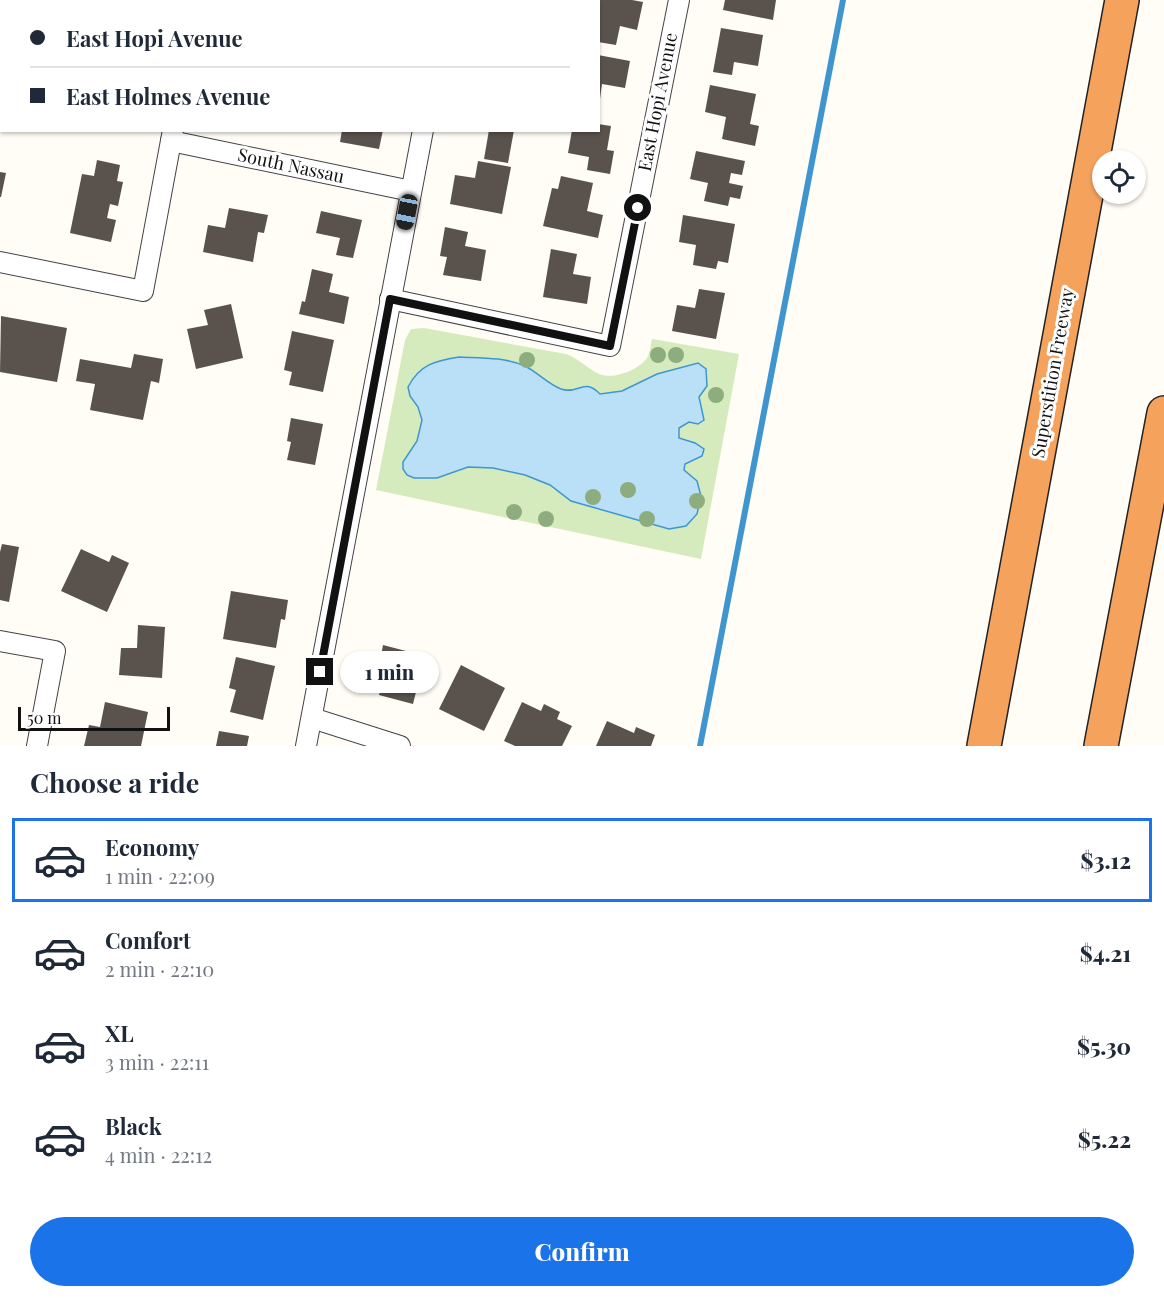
<!DOCTYPE html>
<meta charset="utf-8">
<style>
:root{--surface:#fff;--page:#f6f6f7;--text:#1f2937;--muted:#747a83;--line:#e0e1e3;--accent:#1a73e8}
body{margin:0;font-family:"Playfair Display",serif;background:var(--page);color:var(--text);height:100vh;display:flex;flex-direction:column;font-size:22px;white-space:nowrap}
*{box-sizing:border-box;margin:0}
p{font-size:20px;color:var(--muted)}
.icon{flex:none;width:33px;height:33px;fill:none;stroke:currentColor;stroke-width:2;stroke-linecap:round;stroke-linejoin:round}
.map{position:relative;height:746px;overflow:hidden}
.details{display:flex;flex-direction:column;background:var(--surface);flex:1}
.details>*{flex:none}
.hud{position:absolute;left:0px;top:0px;width:600px;height:132px;box-shadow:0 2px 4px #0004;display:grid;align-content:center;height:132px;padding:0 30px;background:var(--surface)}
.fabs{position:absolute;left:1092px;top:150px;display:grid;gap:12px}
.fabs a{display:grid;place-items:center;width:54px;height:54px;border-radius:50%;background:var(--surface);box-shadow:0 2px 4px #0004;font-size:30px}
.scale{position:absolute;left:18px;bottom:15px;width:152px;box-sizing:border-box;padding-left:6px;border:3px solid #111;border-top:0;font-size:16px;line-height:21px;white-space:nowrap;color:#111;-webkit-text-stroke:4px #fff;paint-order:stroke}
.end{position:absolute;width:27px;height:27px;margin:-14px;border:8px solid #111;background:#fff;box-shadow:0 0 0 3px #fff}
.from{border-radius:50%}
.bubble{position:absolute;height:42px;border-radius:21px;background:var(--surface);box-shadow:0 2px 4px #0004;font-size:20px;font-weight:800;line-height:42px;text-align:center}
.car{position:absolute;width:18px;height:36px;margin:-18px -9px;border-radius:8px;box-shadow:0 0 4px 2px #0007;background:linear-gradient(#222 24%,#8ab4d8 0 40%,#222 0 76%,#8ab4d8 0 86%,#222 0)}
.hud b{display:flex;align-items:center;gap:21px;height:57px;font-size:22px}
.hud b+b{border-top:2px solid var(--line)}
.hud i{width:15px;height:15px;background:var(--text)}
ul{padding:0;list-style:none}
li{display:flex;align-items:center;gap:18px;height:84px;margin:0 12px 9px;padding:0 18px;border:3px solid transparent;border-radius:0px}
li div{flex:1}
li b{display:block;font-size:22px}
li em{font-style:normal;font-weight:800}
li.selected{border-color:var(--accent)}
li>.icon{width:54px;height:54px;stroke-width:1.5}
h2{padding:0 30px;font-size:27px;line-height:72px}
.primary-button{display:flex;gap:12px;margin-top:auto;padding:12px 30px}
.primary-button a{flex:1;height:69px;border-radius:36px;background:var(--accent);color:#fff;font-size:24px;font-weight:800;line-height:69px;text-align:center}
.map>svg:first-child{display:block}
</style>
<div class="map">
<svg width="1164" height="746" viewBox="0 0 1164 746">
<rect width="100%" height="100%" fill="#fffdf5"/>
<!-- green -->
<path fill="#d5ebbd" d="M 424,328 L 566,354 C 580,359 586,368 599,374 C 613,380 639,370 647,358 C 650,353 651,344 652,339 L 739,354 L 701,559 L 376,490 L 405,340 L 411,329 Z"/>
<!-- water -->
<path fill="#b9e0f7" stroke="#3f96cf" stroke-width="1.5" d="M 459,357 C 480,358 505,357 525,366 C 537,372 548,384 561,389 C 579,395 583,377 600,394 L 622,391 L 657,374 L 698,363 L 706,369 L 707,386 L 699,397 L 704,420 L 698,424 L 689,422 L 679,428 L 679,438 L 695,443 L 704,449 L 702,456 L 685,464 L 684,470 L 697,481 L 701,496 L 697,514 L 686,526 L 669,529 L 571,501 L 550,485 L 525,475 L 493,468 L 468,467 L 437,478 L 414,478 L 407,475 L 403,469 L 403,462 L 417,441 L 422,420 L 418,407 L 410,396 L 408,387 C 420,364 435,361 459,357 Z"/>
<g fill="none" stroke-linecap="round" stroke-linejoin="round">
<!-- stream -->
<path stroke="#3f96cf" stroke-width="6" d="M 700,746 L 843,0"/>
</g>
<!-- building -->
<g fill="#5a524d">
<path d="M 598,0 L 632,0 L 643,2 L 637,30 L 620,26 L 616,45 L 598,42 Z"/>
<path d="M 725,0 L 776,0 L 773,20 L 723,10 Z"/>
<path d="M 721,28 L 763,35 L 758,66 L 734,62 L 732,75 L 713,72 Z"/>
<path d="M 598,55 L 630,61 L 625,88 L 602,84 L 600,99 Z"/>
<path d="M 710,85 L 756,94 L 750,124 L 759,126 L 755,146 L 722,139 L 726,117 L 705,112 Z"/>
<path d="M 598,124 L 611,126 L 607,150 L 614,151 L 610,174 L 587,170 L 589,157 L 568,153 L 572,130 L 598,130 Z"/>
<path d="M 342,130 L 383,130 L 379,149 L 340,142 Z"/>
<path d="M 489,130 L 514,130 L 508,163 L 484,159 Z"/>
<path d="M 696,151 L 745,161 L 742,175 L 731,173 L 729,183 L 743,186 L 740,199 L 730,197 L 728,206 L 704,201 L 708,183 L 690,179 Z"/>
<path d="M 97,160 L 120,165 L 117,181 L 123,182 L 118,206 L 110,204 L 107,218 L 116,220 L 111,242 L 70,233 L 82,174 L 94,176 Z"/>
<path d="M 478,161 L 511,167 L 502,214 L 450,204 L 455,175 L 475,178 Z"/>
<path d="M 0,172 L 6,173 L 1,197 L 0,197 Z"/>
<path d="M 561,176 L 593,183 L 587,211 L 603,215 L 598,238 L 543,226 L 552,188 L 558,189 Z"/>
<path d="M 229,208 L 268,215 L 264,233 L 258,232 L 253,262 L 203,252 L 208,225 L 225,228 Z"/>
<path d="M 321,211 L 362,220 L 353,258 L 336,255 L 340,238 L 316,233 Z"/>
<path d="M 683,215 L 735,224 L 728,263 L 718,261 L 716,269 L 693,265 L 696,245 L 679,242 Z"/>
<path d="M 445,227 L 468,232 L 465,246 L 486,250 L 481,281 L 443,275 L 447,257 L 440,256 Z"/>
<path d="M 551,249 L 577,254 L 573,274 L 591,277 L 587,304 L 543,297 Z"/>
<path d="M 312,269 L 333,274 L 329,292 L 349,297 L 344,324 L 299,314 L 302,301 L 305,302 Z"/>
<path d="M 699,289 L 725,293 L 716,339 L 672,331 L 677,305 L 695,308 Z"/>
<path d="M 231,304 L 243,358 L 196,369 L 187,329 L 208,325 L 204,310 Z"/>
<path d="M 1,316 L 67,328 L 57,382 L 0,372 Z"/>
<path d="M 292,331 L 334,340 L 323,392 L 289,385 L 292,372 L 284,370 Z"/>
<path d="M 134,354 L 163,359 L 159,383 L 151,381 L 143,420 L 90,410 L 95,384 L 76,381 L 80,359 L 131,368 Z"/>
<path d="M 291,418 L 323,424 L 315,465 L 287,460 L 291,442 L 287,441 Z"/>
<path d="M 2,544 L 19,547 L 9,602 L 0,600 L 0,552 Z"/>
<path d="M 81,549 L 109,562 L 112,555 L 129,563 L 107,612 L 61,591 Z"/>
<path d="M 231,591 L 288,600 L 285,620 L 281,619 L 276,648 L 223,639 Z"/>
<path d="M 138,625 L 165,627 L 162,678 L 119,675 L 121,648 L 137,648 Z"/>
<path d="M 383,645 L 425,656 L 413,704 L 379,695 L 381,688 L 362,684 L 369,654 L 381,656 Z"/>
<path d="M 236,657 L 275,666 L 263,720 L 230,712 L 236,690 L 229,688 Z"/>
<path d="M 461,665 L 505,688 L 484,731 L 439,709 Z"/>
<path d="M 105,702 L 148,712 L 141,746 L 84,746 L 89,725 L 100,727 Z"/>
<path d="M 522,702 L 541,711 L 544,704 L 560,712 L 557,719 L 572,726 L 562,746 L 515,746 L 504,741 Z"/>
<path d="M 607,721 L 634,733 L 636,727 L 655,735 L 651,746 L 596,746 Z"/>
<path d="M 219,731 L 249,736 L 247,746 L 216,746 Z"/>
</g>
<g fill="none" stroke-linecap="round" stroke-linejoin="round">
<defs>
<g id="minor">
<path d="M 114,0 L 121,2"/>
<path d="M 200,2 L 201,0"/>
<path d="M 448,2 L 448,0"/>
<path d="M 171,141 L 411,191"/>
<path d="M 0,262 L 143,291 L 173,130"/>
<path d="M 390,299 L 610,346 L 679,0"/>
<path d="M 0,641 L 55,651 L 37,746"/>
<path d="M 312,718 L 400,746"/>
<path d="M 306,746 L 423,130"/>
</g>
<g id="motorway">
<path d="M 984,746 L 1122,0"/>
<path d="M 1101,746 L 1164,413"/>
</g>
</defs>
<!-- minor casing -->
<use href="#minor" stroke="#444" stroke-width="22"/>
<!-- motorway casing -->
<use href="#motorway" stroke="#222" stroke-width="36"/>
<!-- minor -->
<use href="#minor" stroke="#fff" stroke-width="20"/>
<!-- motorway -->
<use href="#motorway" stroke="#f5a25d" stroke-width="33"/>
</g>
<!-- trees -->
<g fill="#8dad7f">
<circle cx="658" cy="355" r="8"/>
<circle cx="676" cy="355" r="8"/>
<circle cx="527" cy="360" r="8"/>
<circle cx="716" cy="395" r="8"/>
<circle cx="628" cy="490" r="8"/>
<circle cx="593" cy="497" r="8"/>
<circle cx="697" cy="501" r="8"/>
<circle cx="514" cy="512" r="8"/>
<circle cx="546" cy="519" r="8"/>
<circle cx="647" cy="519" r="8"/>
</g>
<g fill="none" stroke-linecap="round" stroke-linejoin="round">
<!-- route -->
<path stroke="#111" stroke-width="8" d="M 320,672 L 390,299 L 610,346 L 638,208"/>
</g>
<g text-anchor="middle" stroke-width="6" stroke-linejoin="round" paint-order="stroke">
<!-- street labels -->
<g font-size="18" fill="#111" stroke="#fff">
<text transform="translate(658 102) rotate(-79)" y="6">East Hopi Avenue</text>
<text transform="translate(291 166) rotate(12)" y="6">South Nassau</text>
<text transform="translate(1053 373) rotate(-80)" y="6">Superstition Freeway</text>
</g>
</g>
</svg>
<div class="fabs">
<a><svg class="icon" aria-label="locate" viewBox="0 0 24 24"><circle cx="12" cy="12" r="6"/><path d="M12 2v4M12 18v4M2 12h4M18 12h4"/></svg></a>
</div>
<div class="scale">50 m</div>
<i class="end from" style="left:638px;top:208px"></i>
<i class="end" style="left:320px;top:672px"></i>
<div class="bubble" style="left:340px;top:651px;width:99px">1 min</div>
<i class="car" style="left:407px;top:212px;rotate:191deg"></i>
<div class="hud">
<b><i class="from"></i>East Hopi Avenue</b>
<b><i></i>East Holmes Avenue</b>
</div>
</div>
<section class="details">
<h2>Choose a ride</h2>
<ul>
<li class="selected"><svg class="icon" aria-label="car" viewBox="0 0 24 24"><path d="M5 17H2v-5l4-1 3-4h7l3 4 3 1v5h-3M9 17h6M6 11h13"/><circle cx="7" cy="17" r="2"/><circle cx="17" cy="17" r="2"/></svg><div><b>Economy</b><p>1 min · 22:09</p></div><em>$3.12</em></li>
<li><svg class="icon" aria-label="car" viewBox="0 0 24 24"><path d="M5 17H2v-5l4-1 3-4h7l3 4 3 1v5h-3M9 17h6M6 11h13"/><circle cx="7" cy="17" r="2"/><circle cx="17" cy="17" r="2"/></svg><div><b>Comfort</b><p>2 min · 22:10</p></div><em>$4.21</em></li>
<li><svg class="icon" aria-label="car" viewBox="0 0 24 24"><path d="M5 17H2v-5l4-1 3-4h7l3 4 3 1v5h-3M9 17h6M6 11h13"/><circle cx="7" cy="17" r="2"/><circle cx="17" cy="17" r="2"/></svg><div><b>XL</b><p>3 min · 22:11</p></div><em>$5.30</em></li>
<li><svg class="icon" aria-label="car" viewBox="0 0 24 24"><path d="M5 17H2v-5l4-1 3-4h7l3 4 3 1v5h-3M9 17h6M6 11h13"/><circle cx="7" cy="17" r="2"/><circle cx="17" cy="17" r="2"/></svg><div><b>Black</b><p>4 min · 22:12</p></div><em>$5.22</em></li>
</ul>
<div class="primary-button"><a>Confirm</a></div>
</section>
